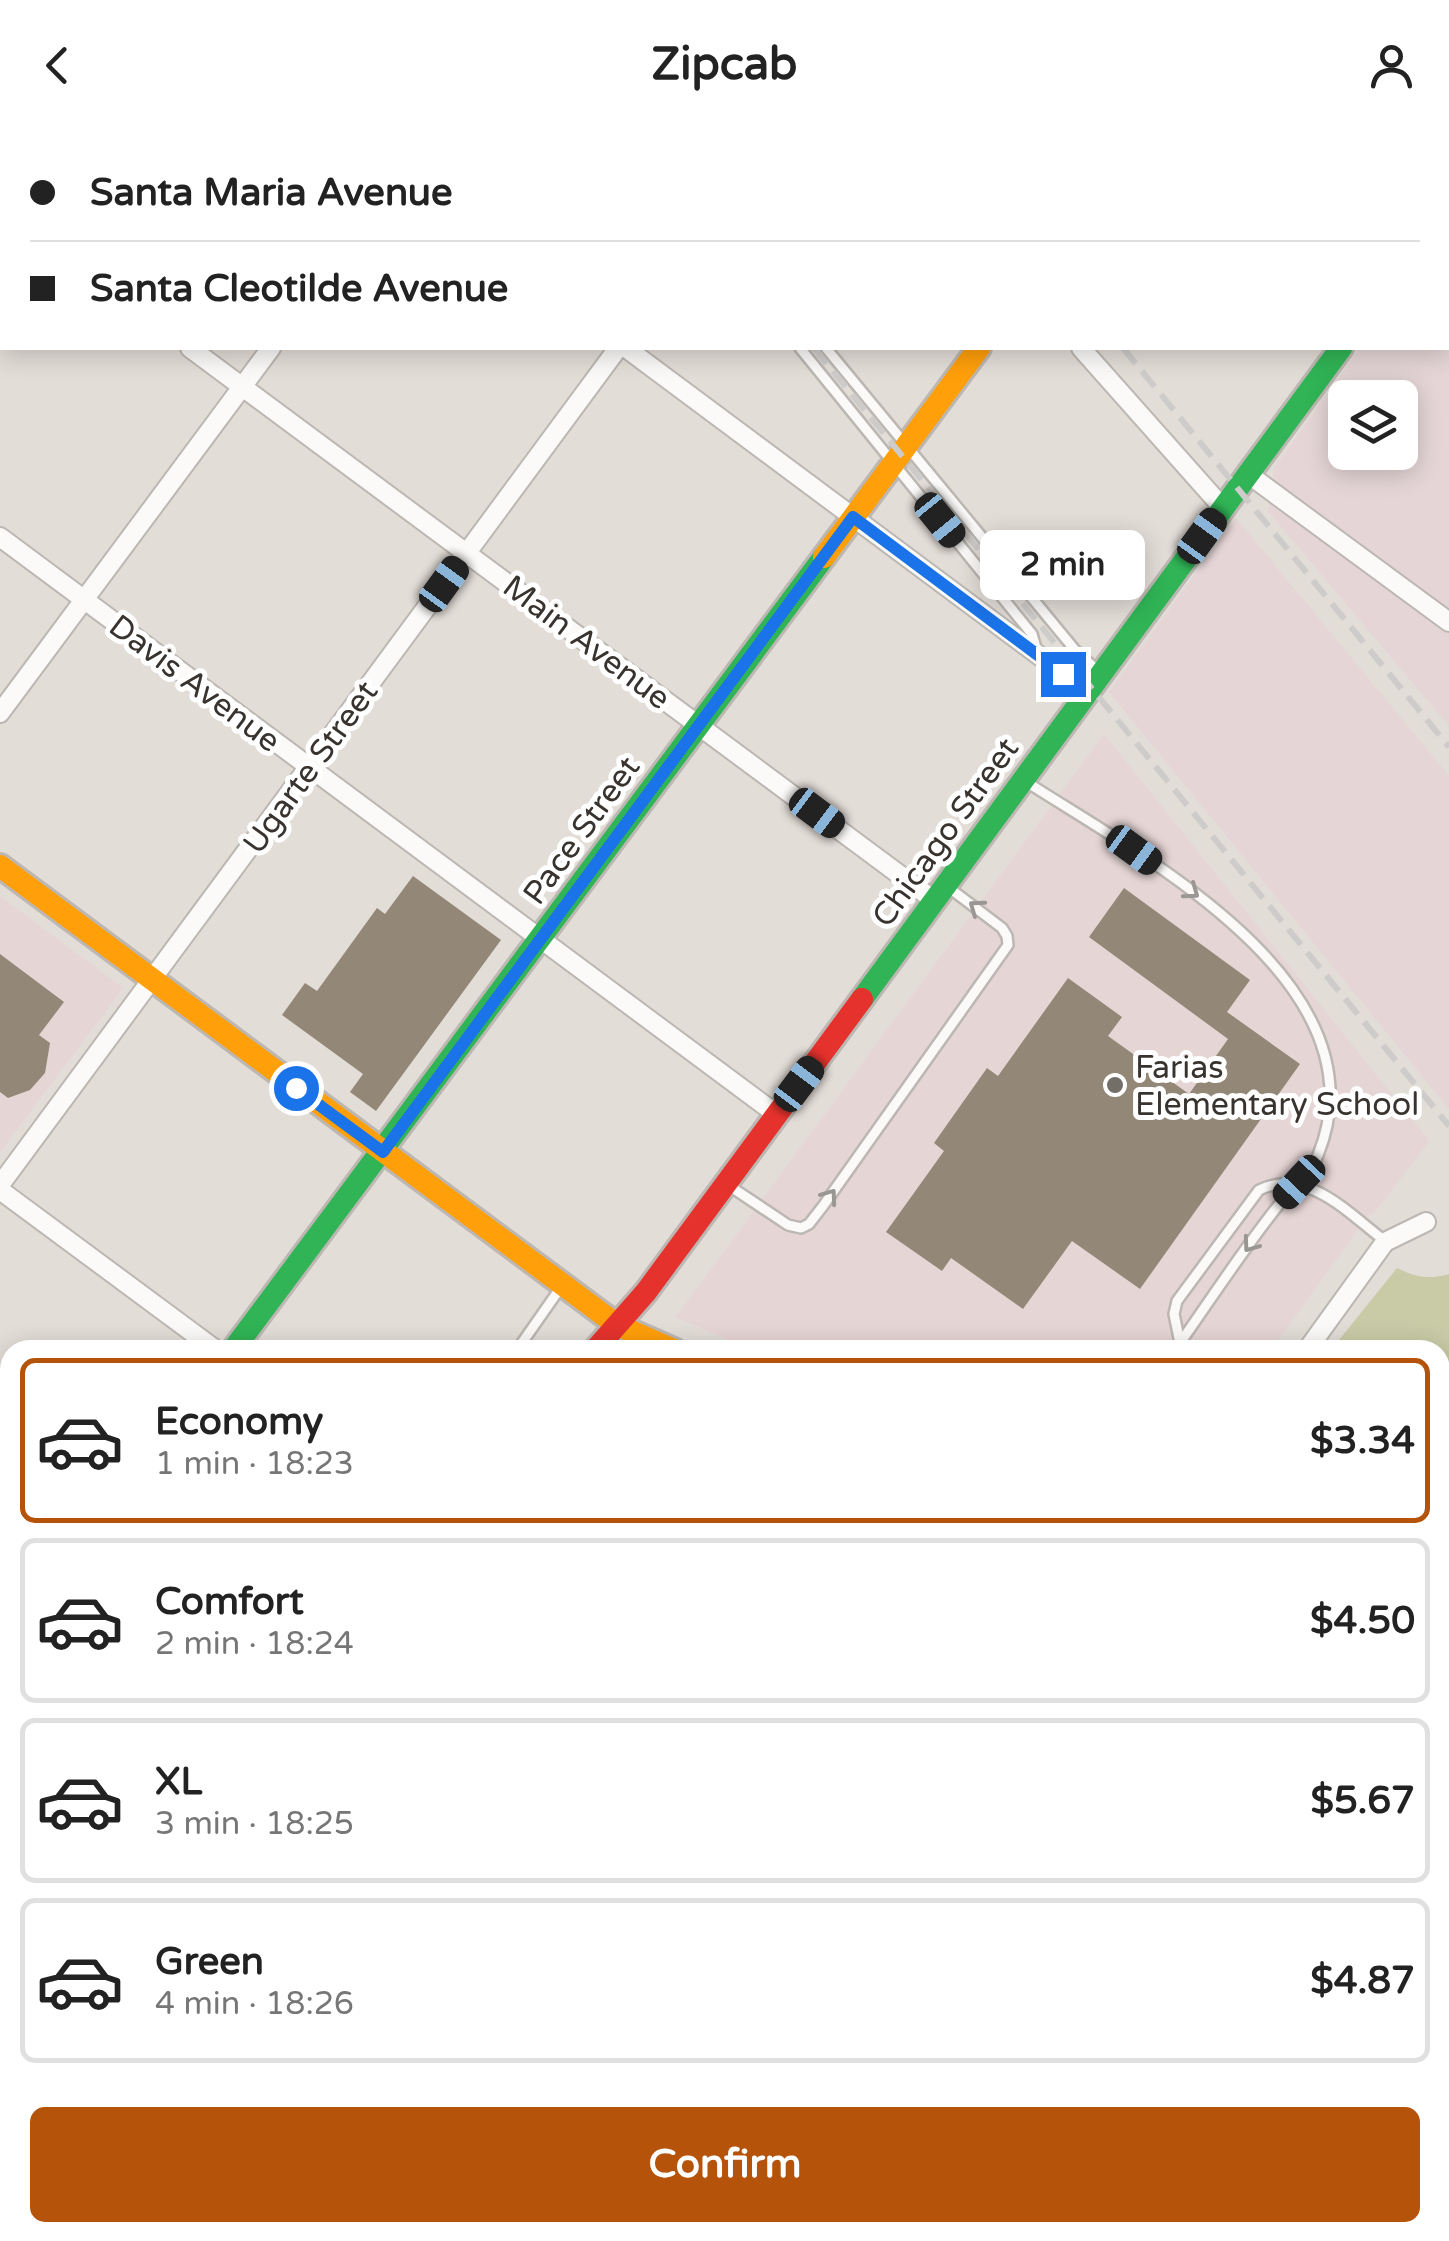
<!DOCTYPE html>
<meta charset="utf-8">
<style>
:root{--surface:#fff;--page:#f2f2f2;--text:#222;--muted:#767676;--line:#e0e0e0;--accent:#b45309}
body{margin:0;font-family:"Varela Round",sans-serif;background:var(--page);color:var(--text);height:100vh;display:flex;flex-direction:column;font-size:38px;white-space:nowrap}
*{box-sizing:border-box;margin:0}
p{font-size:32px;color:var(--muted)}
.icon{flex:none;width:55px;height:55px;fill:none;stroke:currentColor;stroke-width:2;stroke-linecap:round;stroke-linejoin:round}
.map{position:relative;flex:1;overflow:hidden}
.sheet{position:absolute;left:0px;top:1210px;width:1450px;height:902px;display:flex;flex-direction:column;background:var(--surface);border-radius:30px 30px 0 0;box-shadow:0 5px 25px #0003}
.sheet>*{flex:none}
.banner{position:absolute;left:0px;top:0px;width:1450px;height:220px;box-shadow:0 5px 25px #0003;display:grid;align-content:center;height:220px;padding:0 30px;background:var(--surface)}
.tools{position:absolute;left:1328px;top:250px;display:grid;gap:20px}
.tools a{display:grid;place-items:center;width:90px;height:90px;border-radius:15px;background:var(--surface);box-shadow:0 5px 25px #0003;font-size:50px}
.end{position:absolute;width:45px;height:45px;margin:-22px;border:12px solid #1a73e8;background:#fff;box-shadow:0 0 0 5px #fff}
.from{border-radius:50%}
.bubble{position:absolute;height:70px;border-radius:15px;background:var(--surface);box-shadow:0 5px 25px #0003;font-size:32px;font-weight:700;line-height:70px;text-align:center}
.car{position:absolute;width:30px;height:60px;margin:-30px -15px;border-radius:12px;box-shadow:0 0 8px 2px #0007;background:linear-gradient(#222 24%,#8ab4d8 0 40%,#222 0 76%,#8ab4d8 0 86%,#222 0)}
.banner b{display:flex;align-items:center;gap:35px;height:95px;font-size:38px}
.banner b+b{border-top:2px solid var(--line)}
.banner i{width:25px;height:25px;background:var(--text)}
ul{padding:18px 0 0;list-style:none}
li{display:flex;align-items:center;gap:30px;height:165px;margin:0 20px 15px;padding:0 10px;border:5px solid var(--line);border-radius:15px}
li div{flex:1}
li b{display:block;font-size:38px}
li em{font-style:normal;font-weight:700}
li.on{border-color:var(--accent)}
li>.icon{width:90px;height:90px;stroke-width:1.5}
.action{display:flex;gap:20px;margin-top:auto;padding:20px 30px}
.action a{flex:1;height:115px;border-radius:15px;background:var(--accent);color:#fff;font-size:40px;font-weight:700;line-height:115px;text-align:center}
header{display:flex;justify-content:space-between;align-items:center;height:130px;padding:0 30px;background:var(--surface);font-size:45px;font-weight:700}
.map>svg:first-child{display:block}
</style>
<header><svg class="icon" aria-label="back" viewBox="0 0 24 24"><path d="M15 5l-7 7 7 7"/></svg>Zipcab<svg class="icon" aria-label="person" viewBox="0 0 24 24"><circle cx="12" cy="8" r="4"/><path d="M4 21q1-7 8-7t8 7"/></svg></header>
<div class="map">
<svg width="1449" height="2111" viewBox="0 0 1449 2111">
<rect width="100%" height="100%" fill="#e3ddd7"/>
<!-- industrial -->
<g fill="#e5d5d7" fill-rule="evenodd">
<path d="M 1448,184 L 1449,185 L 1449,596 L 1268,381 L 1274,338 L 1360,218 L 1448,218 ZM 1345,268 L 1400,268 L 1400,322 L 1345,322 Z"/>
<path d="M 1236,388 L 1449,646 L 1449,979 L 1109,562 Z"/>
<path d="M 1449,1897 L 1449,2111 L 1379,2111 L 1381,2103 L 1440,2102 L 1440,1910 Z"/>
</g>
<!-- education -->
<g fill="#e6d5d5">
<path d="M 1104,604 L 1429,1011 L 1372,1086 L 1369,1084 L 1271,1220 L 751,1220 L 676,1187 Z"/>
<path d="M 0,766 L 123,858 L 0,1022 Z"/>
</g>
<!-- green -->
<path fill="#c9cba7" d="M 1397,1138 C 1415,1147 1429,1150 1449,1144 L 1449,1504 L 1443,1512 L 1440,1513 L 1440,1220 L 1331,1220 Z"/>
<!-- building -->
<g fill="#938877">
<path d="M 413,746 L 501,810 L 376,981 L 350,962 L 363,944 L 282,885 L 305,853 L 317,861 L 377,778 L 385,784 Z"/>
<path d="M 1124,758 L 1250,850 L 1227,882 L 1300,934 L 1140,1159 L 1072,1111 L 1023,1179 L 951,1128 L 942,1141 L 886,1102 L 944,1021 L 934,1013 L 987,938 L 998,946 L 1068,848 L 1122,887 L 1108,906 L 1189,964 L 1228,909 L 1089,807 Z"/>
<path d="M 0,824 L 64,872 L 39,905 L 50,913 L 45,943 L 30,960 L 8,968 L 0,962 Z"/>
</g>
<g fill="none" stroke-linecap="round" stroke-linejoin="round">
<defs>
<g id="lane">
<path d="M 918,0 L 920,2"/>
<path d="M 800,218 L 1032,504 L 1036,518"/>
<path d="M 826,218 L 1075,520 L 1099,542"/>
<path d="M 1025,651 C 1139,725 1388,853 1318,1025 C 1311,1043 1293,1056 1281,1072 C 1243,1119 1210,1171 1175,1220"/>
<path d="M 728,1055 L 788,1095 L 801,1098 L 809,1094 L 823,1076 L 1008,815 L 1007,806 L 1002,798 L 948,757"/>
<path d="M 1315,1208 L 1331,1220"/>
<path d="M 1180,1213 L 1174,1184 L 1177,1171 L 1259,1060 C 1307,1037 1348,1083 1385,1111"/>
<path d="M 517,1220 L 561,1157"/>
<path d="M 1440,1287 L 1449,1291"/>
<path d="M 1340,2102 L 1348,2111"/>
<path d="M 1328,2111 L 1334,2102"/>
</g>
<g id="street">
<path d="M 334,0 L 337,2"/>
<path d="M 621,0 L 623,2"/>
<path d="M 1225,0 L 1229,2"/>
<path d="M 68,2 L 70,0"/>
<path d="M 430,2 L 432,0"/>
<path d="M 776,2 L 777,0"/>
<path d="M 0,76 L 2,78"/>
<path d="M 0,94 L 2,90"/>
<path d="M 1448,165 L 1449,166"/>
<path d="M 190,218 L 935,771"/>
<path d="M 626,218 L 1088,562"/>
<path d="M 1081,218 L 1223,378"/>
<path d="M 1248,344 L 1449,492"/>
<path d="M 0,407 L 776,984"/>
<path d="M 0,583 L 271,218"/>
<path d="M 0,1055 L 618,218"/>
<path d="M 0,1060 L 216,1220"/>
<path d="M 1307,1220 L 1385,1112 L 1426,1092"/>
<path d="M 0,1391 L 10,1398"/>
<path d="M 0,1535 L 10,1522"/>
<path d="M 0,1713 L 10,1720"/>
<path d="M 1440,1804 L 1449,1811"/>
<path d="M 0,2042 L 10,2049"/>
<path d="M 82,2102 L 94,2111"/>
<path d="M 528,2102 L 539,2111"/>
<path d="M 969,2102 L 980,2111"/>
<path d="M 288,2111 L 295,2102"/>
<path d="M 647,2111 L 653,2102"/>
<path d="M 1004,2111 L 1011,2102"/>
</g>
<g id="fast">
<path d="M 862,869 L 1341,218"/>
<path d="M 233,1220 L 824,427"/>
<path d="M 0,2014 L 10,2000"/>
</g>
<g id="slow">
<path d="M 1448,73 L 1449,71"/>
<path d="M 824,427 L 979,218"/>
<path d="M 0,736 L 617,1195 L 674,1220"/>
<path d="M 1440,1544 L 1449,1548"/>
</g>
<path id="jam" d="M 595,1220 L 646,1162 L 862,869"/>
</defs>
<!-- lane casing -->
<use href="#lane" stroke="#bcb7b2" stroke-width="14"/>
<!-- street casing -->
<use href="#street" stroke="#bcb7b2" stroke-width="22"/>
<!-- fast casing -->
<use href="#fast" stroke="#bcb7b2" stroke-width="28"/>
<!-- slow casing -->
<use href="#slow" stroke="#bcb7b2" stroke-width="28"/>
<!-- jam casing -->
<use href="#jam" stroke="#bcb7b2" stroke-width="28"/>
<!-- lane -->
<use href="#lane" stroke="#fbfaf9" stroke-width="9"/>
<!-- street -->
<use href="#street" stroke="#fbfaf9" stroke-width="18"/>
<!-- fast -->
<use href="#fast" stroke="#30b455" stroke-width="22"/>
<!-- slow -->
<use href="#slow" stroke="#ff9f0a" stroke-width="22"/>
<!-- jam -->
<use href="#jam" stroke="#e5322d" stroke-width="22"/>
<!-- rail -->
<g stroke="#ceccca" stroke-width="6" stroke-dasharray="20 10" stroke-linecap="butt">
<path d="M 638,0 L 640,2"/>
<path d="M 949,0 L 951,2"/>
<path d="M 814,218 L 1449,996"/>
<path d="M 1123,218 L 1449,617"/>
</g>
</g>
<!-- one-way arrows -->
<defs><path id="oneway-chevron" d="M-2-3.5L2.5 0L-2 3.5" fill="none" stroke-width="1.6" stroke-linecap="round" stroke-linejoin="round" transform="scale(2.5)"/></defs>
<g stroke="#9a9694">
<use href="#oneway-chevron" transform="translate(1192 762) rotate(36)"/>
<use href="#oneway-chevron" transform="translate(976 777) rotate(-144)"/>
<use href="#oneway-chevron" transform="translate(830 1066) rotate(-54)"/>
<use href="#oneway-chevron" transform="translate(1250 1115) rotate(126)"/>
</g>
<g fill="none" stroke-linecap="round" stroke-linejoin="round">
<!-- route -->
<path stroke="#1a73e8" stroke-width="12" d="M 296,958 L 383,1022 L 853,387 L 1063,544"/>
</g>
<!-- markers -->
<circle fill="#746e69" stroke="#fff" stroke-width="4" cx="1115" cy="955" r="10"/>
<g text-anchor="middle" stroke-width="10" stroke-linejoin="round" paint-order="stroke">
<!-- street labels -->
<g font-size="32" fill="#38332e" stroke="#fff">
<text transform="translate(587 512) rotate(37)" y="11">Main Avenue</text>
<text transform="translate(195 553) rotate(37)" y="11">Davis Avenue</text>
<text transform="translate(310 637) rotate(-54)" y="11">Ugarte Street</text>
<text transform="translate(581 700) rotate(-54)" y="11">Pace Street</text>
<text transform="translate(945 702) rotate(-54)" y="11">Chicago Street</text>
</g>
<!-- poi labels -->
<g font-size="32" fill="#38332e" stroke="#fff" text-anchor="start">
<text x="1135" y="948">Farias<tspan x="1135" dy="37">Elementary School</tspan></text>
</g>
</g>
</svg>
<div class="tools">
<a><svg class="icon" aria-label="layers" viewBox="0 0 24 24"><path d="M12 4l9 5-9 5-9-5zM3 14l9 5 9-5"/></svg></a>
</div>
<i class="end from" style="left:296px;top:958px"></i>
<i class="end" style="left:1063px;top:544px"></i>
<div class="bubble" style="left:980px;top:400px;width:165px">2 min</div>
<i class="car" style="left:940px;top:390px;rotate:141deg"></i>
<i class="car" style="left:1202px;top:406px;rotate:36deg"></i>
<i class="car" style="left:444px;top:454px;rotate:36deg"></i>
<i class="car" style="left:817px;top:683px;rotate:127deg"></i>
<i class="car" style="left:1134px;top:720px;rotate:126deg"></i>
<i class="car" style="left:799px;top:954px;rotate:37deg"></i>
<i class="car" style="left:1299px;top:1052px;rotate:223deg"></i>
<div class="banner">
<b><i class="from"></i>Santa Maria Avenue</b>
<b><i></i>Santa Cleotilde Avenue</b>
</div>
<section class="sheet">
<ul>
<li class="on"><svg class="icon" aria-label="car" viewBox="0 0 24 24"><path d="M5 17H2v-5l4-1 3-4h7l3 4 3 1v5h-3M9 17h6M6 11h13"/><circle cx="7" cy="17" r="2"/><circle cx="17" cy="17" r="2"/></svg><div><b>Economy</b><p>1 min · 18:23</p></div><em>$3.34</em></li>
<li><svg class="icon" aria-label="car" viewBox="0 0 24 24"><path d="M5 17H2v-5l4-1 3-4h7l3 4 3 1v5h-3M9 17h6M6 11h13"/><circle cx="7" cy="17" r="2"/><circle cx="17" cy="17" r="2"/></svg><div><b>Comfort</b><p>2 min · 18:24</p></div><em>$4.50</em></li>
<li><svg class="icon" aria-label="car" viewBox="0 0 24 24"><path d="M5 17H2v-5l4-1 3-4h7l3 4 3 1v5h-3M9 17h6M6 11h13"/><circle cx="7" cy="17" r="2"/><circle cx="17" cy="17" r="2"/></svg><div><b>XL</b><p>3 min · 18:25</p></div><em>$5.67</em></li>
<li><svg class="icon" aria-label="car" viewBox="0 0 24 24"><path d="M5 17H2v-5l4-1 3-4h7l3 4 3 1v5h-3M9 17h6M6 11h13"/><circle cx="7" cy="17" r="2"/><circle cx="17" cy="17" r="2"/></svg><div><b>Green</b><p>4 min · 18:26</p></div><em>$4.87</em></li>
</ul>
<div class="action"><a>Confirm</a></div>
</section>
</div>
